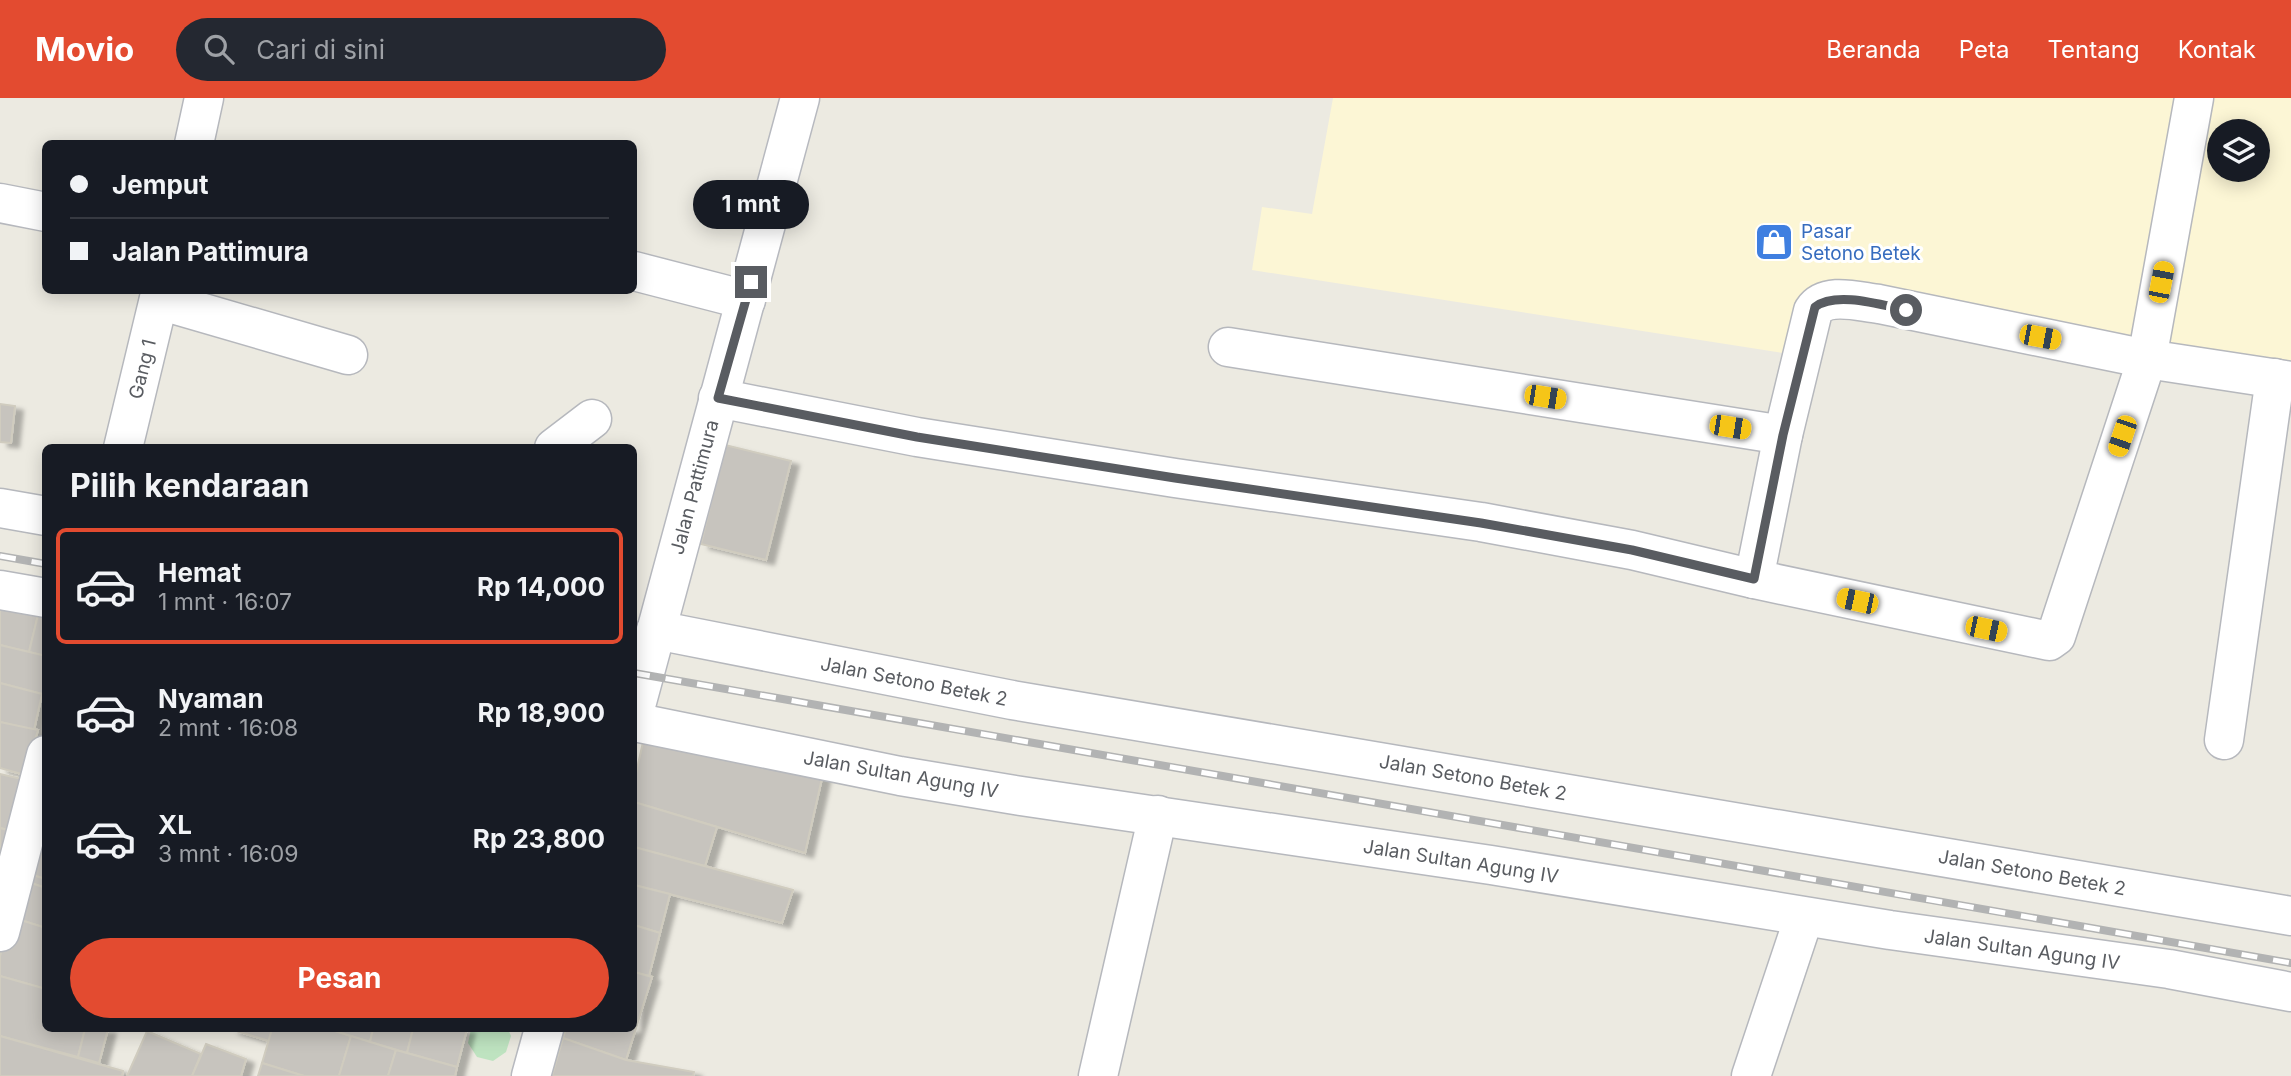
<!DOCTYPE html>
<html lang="id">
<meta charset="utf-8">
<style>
:root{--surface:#171b24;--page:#242831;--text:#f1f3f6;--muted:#9ea1a6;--line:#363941;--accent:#e34b30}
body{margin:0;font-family:Inter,sans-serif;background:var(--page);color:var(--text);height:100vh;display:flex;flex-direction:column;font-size:26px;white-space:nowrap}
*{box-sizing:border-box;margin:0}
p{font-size:23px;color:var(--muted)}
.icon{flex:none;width:38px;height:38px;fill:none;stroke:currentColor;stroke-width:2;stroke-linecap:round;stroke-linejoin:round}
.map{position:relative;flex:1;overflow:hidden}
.panel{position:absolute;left:42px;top:346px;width:595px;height:588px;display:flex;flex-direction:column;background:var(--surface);border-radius:10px;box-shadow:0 4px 18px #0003}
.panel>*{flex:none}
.guide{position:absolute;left:42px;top:42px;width:595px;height:154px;border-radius:10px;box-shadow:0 4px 18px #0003;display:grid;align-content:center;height:154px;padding:0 28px;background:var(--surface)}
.tools{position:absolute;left:2207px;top:21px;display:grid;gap:14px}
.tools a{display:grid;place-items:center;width:63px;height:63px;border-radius:50%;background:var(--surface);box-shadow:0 4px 18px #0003;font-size:35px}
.end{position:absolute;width:32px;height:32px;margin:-16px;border:9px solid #595c61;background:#fff;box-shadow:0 0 0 4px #fff}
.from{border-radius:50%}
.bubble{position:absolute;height:49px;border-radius:24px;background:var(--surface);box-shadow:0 4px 18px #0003;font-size:23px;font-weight:700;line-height:49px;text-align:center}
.car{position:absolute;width:21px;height:42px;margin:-21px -10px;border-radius:9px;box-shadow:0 0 5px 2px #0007;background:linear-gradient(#f5c518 24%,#345 0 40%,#f5c518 0 76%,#345 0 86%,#f5c518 0)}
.guide b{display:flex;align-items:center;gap:24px;height:66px;font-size:26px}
.guide b+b{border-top:2px solid var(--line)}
.guide i{width:18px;height:18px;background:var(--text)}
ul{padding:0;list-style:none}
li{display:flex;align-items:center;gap:21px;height:116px;margin:0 14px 10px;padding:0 14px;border:4px solid transparent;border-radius:10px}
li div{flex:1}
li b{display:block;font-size:26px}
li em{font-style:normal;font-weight:700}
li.active{border-color:var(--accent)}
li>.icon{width:63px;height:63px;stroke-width:1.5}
h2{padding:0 28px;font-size:32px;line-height:84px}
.action{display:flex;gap:14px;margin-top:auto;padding:14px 28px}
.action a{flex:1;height:80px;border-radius:42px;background:var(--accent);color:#fff;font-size:28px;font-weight:700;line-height:80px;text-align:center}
header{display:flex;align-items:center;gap:42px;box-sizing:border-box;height:98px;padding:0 35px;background:var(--accent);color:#fff}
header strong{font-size:33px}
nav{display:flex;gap:38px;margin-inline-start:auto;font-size:24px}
.search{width:490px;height:63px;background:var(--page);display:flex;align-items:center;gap:18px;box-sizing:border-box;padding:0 24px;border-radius:38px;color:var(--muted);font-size:26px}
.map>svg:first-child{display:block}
</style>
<header>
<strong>Movio</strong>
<div class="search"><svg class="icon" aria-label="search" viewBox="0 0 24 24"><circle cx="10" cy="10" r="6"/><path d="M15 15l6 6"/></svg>Cari di sini</div>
<nav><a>Beranda</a><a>Peta</a><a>Tentang</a><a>Kontak</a></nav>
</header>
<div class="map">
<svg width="2291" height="978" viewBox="0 0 2291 978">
<defs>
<filter id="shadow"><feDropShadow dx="8" dy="4.5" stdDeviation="2" flood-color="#0004"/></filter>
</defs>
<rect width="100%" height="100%" fill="#eceae1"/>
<!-- commercial -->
<path fill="#fcf6d5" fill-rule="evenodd" d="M 1333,0 L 2291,0 L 2291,267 L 1821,193 L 1808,259 L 1252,172 L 1262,109 L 1312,116 ZM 2219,33 L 2258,33 L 2258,72 L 2219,72 Z"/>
<!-- green -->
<path fill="#bee3c0" d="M 471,931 L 508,931 L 511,938 L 506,954 L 493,963 L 477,959 L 468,945 Z"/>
<!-- building -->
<g fill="#c7c4be" stroke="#d0ccbf" stroke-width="2" filter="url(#shadow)">
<path d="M 0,306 L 15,308 L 11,345 L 0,344 Z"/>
<path d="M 725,347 L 791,363 L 766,462 L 701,446 Z"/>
<path d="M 0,509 L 38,517 L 29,554 L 0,547 Z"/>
<path d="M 46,515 L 46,558 L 29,554 L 38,517 Z"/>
<path d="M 0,547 L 46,558 L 46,597 L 0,585 Z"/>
<path d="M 0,585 L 42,596 L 34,632 L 0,624 Z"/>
<path d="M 0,624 L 38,632 L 25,677 L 0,670 Z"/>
<path d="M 643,644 L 825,667 L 805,755 L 634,704 L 634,684 Z"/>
<path d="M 0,676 L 26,682 L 12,733 L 0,730 Z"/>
<path d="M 634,704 L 717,729 L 705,768 L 634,749 Z"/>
<path d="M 0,730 L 12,733 L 0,775 Z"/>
<path d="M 46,735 L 46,781 L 25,775 Z"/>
<path d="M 634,749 L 793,792 L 782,825 L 634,787 Z"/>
<path d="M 25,775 L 46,781 L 46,790 L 22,782 Z"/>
<path d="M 22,782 L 46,790 L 46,830 L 11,819 Z"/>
<path d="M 634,787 L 670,796 L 660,835 L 634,827 Z"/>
<path d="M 11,819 L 46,830 L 46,891 L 0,878 L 0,858 Z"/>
<path d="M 634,827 L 660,835 L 649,878 L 634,874 Z"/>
<path d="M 634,874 L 652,879 L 626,962 L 563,940 L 566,931 L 634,931 Z"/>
<path d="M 0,878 L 46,891 L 46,931 L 85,931 L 78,959 L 0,938 Z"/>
<path d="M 85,931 L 108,931 L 99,965 L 78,959 Z"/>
<path d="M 230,931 L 272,931 L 269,943 Z"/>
<path d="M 272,931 L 329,931 L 351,938 L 339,978 L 304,978 L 262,965 Z"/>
<path d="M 329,931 L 373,931 L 370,944 Z"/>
<path d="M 373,931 L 413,931 L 407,955 L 370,944 Z"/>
<path d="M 413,931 L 467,931 L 457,969 L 407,955 Z"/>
<path d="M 147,933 L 201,956 L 192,978 L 127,978 Z"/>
<path d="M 0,938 L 123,973 L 122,978 L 0,978 Z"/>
<path d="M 351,938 L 396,952 L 388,978 L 339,978 Z"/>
<path d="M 563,940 L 626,962 L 694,974 L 693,978 L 552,978 Z"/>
<path d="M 206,946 L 246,961 L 241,978 L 192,978 Z"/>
<path d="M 396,952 L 457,969 L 455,978 L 388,978 Z"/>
<path d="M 262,965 L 304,978 L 258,978 Z"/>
</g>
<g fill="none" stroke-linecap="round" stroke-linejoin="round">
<defs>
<g id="street">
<path d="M 194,46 L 204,0"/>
<path d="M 0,105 L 46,114"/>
<path d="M 634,173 L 746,202"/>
<path d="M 159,202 L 348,257"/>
<path d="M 1228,249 L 1783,337"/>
<path d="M 718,300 L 917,339 L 1175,380 L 1481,424 L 1632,452 L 1754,481 L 2049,543 L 2056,538 L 2147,261 L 2194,0"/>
<path d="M 123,350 L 161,192"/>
<path d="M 554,350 L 592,321"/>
<path d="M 0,410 L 46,418"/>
<path d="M 1754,481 L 1783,337 L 1813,213 C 1826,193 1859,204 1879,206 L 2147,261 L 2291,283"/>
<path d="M 0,492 L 46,500"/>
<path d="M 656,532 L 1012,602 L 2291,818"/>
<path d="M 634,624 L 900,678 L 1021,698 L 1491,767 L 1890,832 L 2169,871 L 2291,894"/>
<path d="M 2224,642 L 2275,280"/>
<path d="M 0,834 L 46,657"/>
<path d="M 1098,978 L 1158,717"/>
<path d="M 1751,978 L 1804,819"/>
</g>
<g id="secondary">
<path d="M 634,615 L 800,0"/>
<path d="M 531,978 L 544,931"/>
</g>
</defs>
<!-- street casing -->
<use href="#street" stroke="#b6b8bd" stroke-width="41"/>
<!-- secondary casing -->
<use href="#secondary" stroke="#b7b9bf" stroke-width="41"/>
<!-- street -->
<use href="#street" stroke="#fff" stroke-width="38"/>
<!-- secondary -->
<use href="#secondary" stroke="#fff" stroke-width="38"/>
<defs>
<g id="rail">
<path d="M 0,458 L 46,466"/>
<path d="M 634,575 L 2291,865"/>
</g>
</defs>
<!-- rail casing -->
<use href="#rail" stroke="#b2b3b3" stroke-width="8"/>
<!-- rail -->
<use href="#rail" stroke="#fff" stroke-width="5" stroke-dasharray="16" stroke-linecap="butt"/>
</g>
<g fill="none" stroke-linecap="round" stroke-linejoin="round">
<!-- route -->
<path stroke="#595c61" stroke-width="9" d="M 751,184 L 718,300 L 917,339 L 1175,380 L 1481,425 L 1632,452 L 1754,481 L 1783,337 L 1815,209 C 1836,193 1881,207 1906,212"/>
</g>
<!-- icons -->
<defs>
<symbol id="shop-square" viewBox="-11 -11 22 22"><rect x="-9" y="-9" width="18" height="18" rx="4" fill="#3f7fe0" stroke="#fff"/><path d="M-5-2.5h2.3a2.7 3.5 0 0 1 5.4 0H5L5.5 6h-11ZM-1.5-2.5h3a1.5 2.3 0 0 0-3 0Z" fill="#fff"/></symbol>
</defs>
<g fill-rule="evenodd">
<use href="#shop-square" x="1752" y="122" width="44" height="44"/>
</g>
<g text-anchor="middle" stroke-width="6" stroke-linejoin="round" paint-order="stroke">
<!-- shop labels -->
<g font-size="19" fill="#366cbe" stroke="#fff" text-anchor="start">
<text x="1801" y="140">Pasar<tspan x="1801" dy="22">Setono Betek</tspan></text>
</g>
<!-- street labels -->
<g font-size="19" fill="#595c61" stroke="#fff">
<text transform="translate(142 271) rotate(-76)" y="7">Gang 1</text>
<text transform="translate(694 389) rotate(-75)" y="7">Jalan Pattimura</text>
<text transform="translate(914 583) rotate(11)" y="7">Jalan Setono Betek 2</text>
<text transform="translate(901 676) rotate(10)" y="7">Jalan Sultan Agung IV</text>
<text transform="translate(1473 679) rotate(10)" y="7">Jalan Setono Betek 2</text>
<text transform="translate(1461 763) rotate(9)" y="7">Jalan Sultan Agung IV</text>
<text transform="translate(2032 774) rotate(10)" y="7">Jalan Setono Betek 2</text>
<text transform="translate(2022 851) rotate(8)" y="7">Jalan Sultan Agung IV</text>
</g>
</g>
</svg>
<div class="tools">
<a><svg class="icon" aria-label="layers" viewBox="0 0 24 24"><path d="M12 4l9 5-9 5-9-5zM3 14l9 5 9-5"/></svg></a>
</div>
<i class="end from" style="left:1906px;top:212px"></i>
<i class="end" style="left:751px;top:184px"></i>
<div class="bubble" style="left:693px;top:82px;width:116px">1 mnt</div>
<i class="car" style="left:2161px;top:184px;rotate:11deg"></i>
<i class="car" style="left:2040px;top:239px;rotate:101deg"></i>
<i class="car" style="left:1545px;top:299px;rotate:99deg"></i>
<i class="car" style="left:1730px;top:329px;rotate:99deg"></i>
<i class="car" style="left:2122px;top:338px;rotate:199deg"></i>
<i class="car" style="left:1857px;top:503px;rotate:282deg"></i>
<i class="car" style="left:1986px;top:531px;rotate:102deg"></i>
<div class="guide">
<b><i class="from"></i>Jemput</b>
<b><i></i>Jalan Pattimura</b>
</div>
<section class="panel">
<h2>Pilih kendaraan</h2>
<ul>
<li class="active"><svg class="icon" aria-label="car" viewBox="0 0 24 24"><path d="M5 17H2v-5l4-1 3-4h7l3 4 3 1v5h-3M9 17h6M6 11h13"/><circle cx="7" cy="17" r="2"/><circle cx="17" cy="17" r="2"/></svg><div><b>Hemat</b><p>1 mnt · 16:07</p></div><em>Rp 14,000</em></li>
<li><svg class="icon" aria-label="car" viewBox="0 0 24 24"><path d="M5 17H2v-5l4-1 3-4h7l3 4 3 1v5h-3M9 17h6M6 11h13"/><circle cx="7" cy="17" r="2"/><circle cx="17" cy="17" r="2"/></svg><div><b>Nyaman</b><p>2 mnt · 16:08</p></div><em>Rp 18,900</em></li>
<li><svg class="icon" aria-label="car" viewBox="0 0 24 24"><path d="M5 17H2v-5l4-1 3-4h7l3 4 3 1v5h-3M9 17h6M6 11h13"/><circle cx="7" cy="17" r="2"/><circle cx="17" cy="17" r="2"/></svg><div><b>XL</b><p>3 mnt · 16:09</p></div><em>Rp 23,800</em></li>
</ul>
<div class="action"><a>Pesan</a></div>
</section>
</div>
